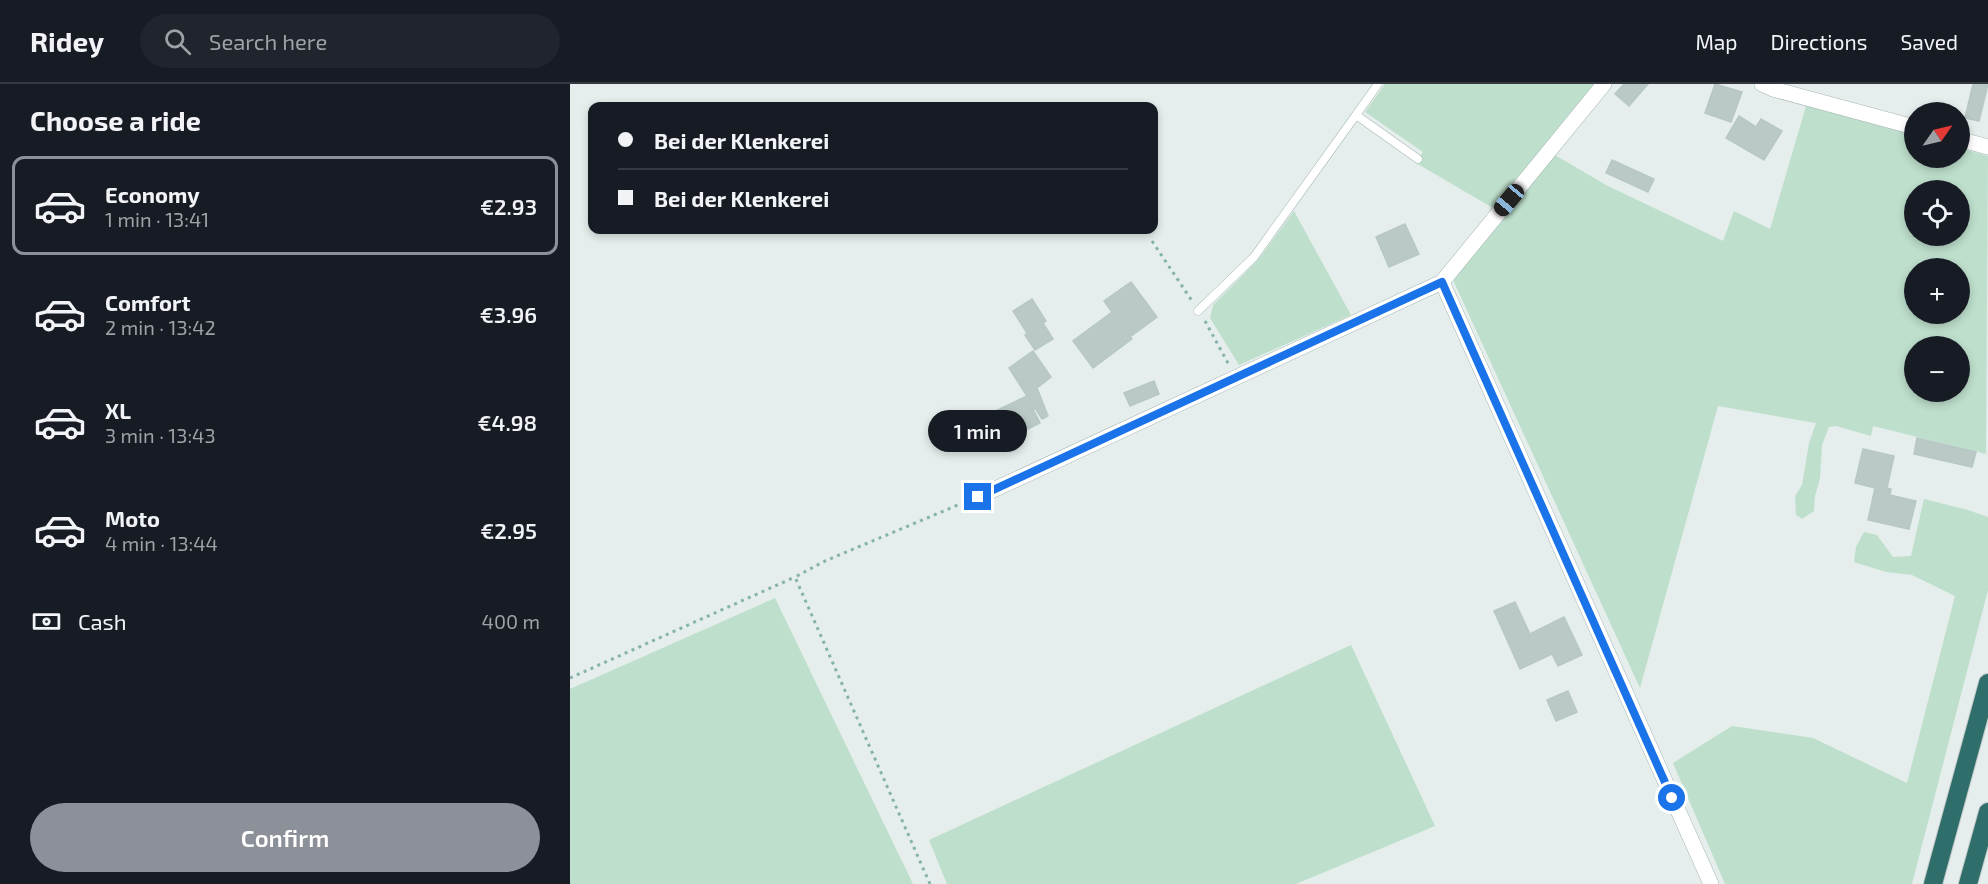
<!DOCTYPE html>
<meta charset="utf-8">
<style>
:root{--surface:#171b24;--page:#20242c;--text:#f1f3f6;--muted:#9ea1a6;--line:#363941;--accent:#8c9099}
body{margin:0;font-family:"Exo 2",sans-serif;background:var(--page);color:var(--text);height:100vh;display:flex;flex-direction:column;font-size:22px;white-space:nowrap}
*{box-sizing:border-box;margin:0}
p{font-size:20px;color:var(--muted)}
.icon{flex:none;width:33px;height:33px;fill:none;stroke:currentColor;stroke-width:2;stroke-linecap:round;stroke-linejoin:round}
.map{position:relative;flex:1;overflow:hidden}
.drawer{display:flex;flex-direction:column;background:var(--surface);width:570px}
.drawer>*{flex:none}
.guide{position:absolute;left:18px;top:18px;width:570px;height:132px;border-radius:12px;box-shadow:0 3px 9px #0003;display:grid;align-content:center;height:132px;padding:0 30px;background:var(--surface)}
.needle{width:39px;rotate:56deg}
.controls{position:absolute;left:1334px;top:18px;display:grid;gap:12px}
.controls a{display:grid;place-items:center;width:66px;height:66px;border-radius:50%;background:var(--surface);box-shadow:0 3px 9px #0003;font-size:30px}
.end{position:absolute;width:27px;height:27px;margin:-14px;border:8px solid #1a73e8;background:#fff;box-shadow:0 0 0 3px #fff}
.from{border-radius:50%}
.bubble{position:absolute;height:42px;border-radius:21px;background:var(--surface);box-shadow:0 3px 9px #0003;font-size:20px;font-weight:600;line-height:42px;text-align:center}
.car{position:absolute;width:18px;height:36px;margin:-18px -9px;border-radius:8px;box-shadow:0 0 4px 2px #0007;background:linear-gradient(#222 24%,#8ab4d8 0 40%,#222 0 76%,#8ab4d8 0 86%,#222 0)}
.guide b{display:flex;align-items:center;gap:21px;height:57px;font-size:22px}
.guide b+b{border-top:2px solid var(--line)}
.guide i{width:15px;height:15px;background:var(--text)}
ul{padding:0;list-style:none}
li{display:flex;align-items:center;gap:18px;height:99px;margin:0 12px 9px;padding:0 18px;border:3px solid transparent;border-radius:12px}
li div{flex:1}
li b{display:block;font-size:22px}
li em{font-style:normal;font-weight:600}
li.on{border-color:var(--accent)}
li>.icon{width:54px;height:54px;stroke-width:1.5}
h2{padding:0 30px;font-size:27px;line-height:72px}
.pay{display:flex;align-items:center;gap:15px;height:66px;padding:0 30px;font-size:22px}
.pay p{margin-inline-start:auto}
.cta{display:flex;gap:12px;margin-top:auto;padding:12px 30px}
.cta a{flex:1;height:69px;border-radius:36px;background:var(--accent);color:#fff;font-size:24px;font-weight:600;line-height:69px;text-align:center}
header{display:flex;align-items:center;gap:36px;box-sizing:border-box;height:84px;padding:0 30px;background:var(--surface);border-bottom:2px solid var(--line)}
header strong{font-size:28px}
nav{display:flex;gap:33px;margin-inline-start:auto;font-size:21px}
.search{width:420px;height:54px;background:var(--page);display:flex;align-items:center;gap:15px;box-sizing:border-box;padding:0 21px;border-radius:33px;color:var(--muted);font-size:22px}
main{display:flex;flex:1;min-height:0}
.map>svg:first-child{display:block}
</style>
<header>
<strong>Ridey</strong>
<div class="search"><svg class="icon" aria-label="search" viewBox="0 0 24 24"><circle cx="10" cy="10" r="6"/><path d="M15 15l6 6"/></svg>Search here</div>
<nav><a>Map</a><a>Directions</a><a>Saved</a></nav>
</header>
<main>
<section class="drawer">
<h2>Choose a ride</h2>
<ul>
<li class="on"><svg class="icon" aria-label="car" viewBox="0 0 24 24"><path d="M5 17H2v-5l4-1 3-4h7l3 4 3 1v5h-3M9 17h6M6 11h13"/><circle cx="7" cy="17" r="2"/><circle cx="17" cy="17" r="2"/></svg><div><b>Economy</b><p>1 min · 13:41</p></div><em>€2.93</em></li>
<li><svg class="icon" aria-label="car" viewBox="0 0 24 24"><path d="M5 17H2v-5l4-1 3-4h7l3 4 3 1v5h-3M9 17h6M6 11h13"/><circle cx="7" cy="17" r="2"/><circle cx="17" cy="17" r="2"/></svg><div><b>Comfort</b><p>2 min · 13:42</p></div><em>€3.96</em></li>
<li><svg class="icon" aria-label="car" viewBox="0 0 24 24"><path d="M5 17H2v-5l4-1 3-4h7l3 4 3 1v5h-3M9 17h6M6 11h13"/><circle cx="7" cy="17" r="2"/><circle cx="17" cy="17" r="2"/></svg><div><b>XL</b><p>3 min · 13:43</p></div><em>€4.98</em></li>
<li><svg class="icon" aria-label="car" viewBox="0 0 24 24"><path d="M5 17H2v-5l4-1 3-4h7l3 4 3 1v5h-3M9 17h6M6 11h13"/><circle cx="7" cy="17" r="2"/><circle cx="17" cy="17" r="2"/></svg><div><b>Moto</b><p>4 min · 13:44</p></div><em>€2.95</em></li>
</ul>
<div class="pay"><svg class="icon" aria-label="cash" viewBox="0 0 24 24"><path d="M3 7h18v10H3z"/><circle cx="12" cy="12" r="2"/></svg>Cash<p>400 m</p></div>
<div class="cta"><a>Confirm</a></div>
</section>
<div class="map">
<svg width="1418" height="800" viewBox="0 0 1418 800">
<rect width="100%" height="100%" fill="#e5eeec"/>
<!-- green -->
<g fill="#bedfcc" fill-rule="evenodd">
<path d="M 815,0 L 1024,0 L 923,124 L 846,79 L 853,68 L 795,28 Z"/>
<path d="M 1236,22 L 1344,51 L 1344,74 L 1389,74 L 1389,64 L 1418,72 L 1416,370 L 1303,342 L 1301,352 L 1266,342 L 1259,343 L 1252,361 L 1250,395 L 1245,412 L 1244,427 L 1232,435 L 1226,431 L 1225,412 L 1232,401 L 1239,359 L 1246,339 L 1148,322 L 1070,604 L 884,198 L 884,192 L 985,71 L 1036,101 L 1153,157 L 1164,127 L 1200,145 ZM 1344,106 L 1389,106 L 1389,152 L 1344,152 ZM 1344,184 L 1389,184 L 1389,230 L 1344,230 ZM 1344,262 L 1389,262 L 1389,308 L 1344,308 Z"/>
<path d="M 724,127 L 781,231 L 669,281 L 640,234 L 643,221 L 688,176 Z"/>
<path d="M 1354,415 L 1398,426 L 1418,433 L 1418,506 L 1342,800 L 1155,800 L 1103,679 L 1162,642 L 1243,654 L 1337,699 L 1385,512 L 1342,491 L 1316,488 L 1284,478 L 1286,463 L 1294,448 L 1307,451 L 1323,473 L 1341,472 Z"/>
<path d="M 205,514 L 343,800 L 0,800 L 0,605 Z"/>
<path d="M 781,561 L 865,742 L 726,800 L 377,800 L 359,756 Z"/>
</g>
<!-- building -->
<g fill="#bac9c5" stroke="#b7c8c4" stroke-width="1.5">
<path d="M 1054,0 L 1078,0 L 1059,22 L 1045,10 Z"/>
<path d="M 1145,0 L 1172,8 L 1161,38 L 1135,29 Z"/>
<path d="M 1403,0 L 1418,0 L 1409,37 L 1395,34 Z"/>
<path d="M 1169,32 L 1186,43 L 1191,35 L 1212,47 L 1194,76 L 1156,54 Z"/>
<path d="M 1042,76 L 1084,95 L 1078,108 L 1036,89 Z"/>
<path d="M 835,140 L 849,170 L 819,183 L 806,153 Z"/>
<path d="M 561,198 L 587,233 L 560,253 L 562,255 L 523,284 L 503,257 L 542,228 L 534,217 Z"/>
<path d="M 462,215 L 476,237 L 473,239 L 483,255 L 465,266 L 455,251 L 457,249 L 443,227 Z"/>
<path d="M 463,267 L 481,293 L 467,304 L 478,332 L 472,335 L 465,324 L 463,325 L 470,339 L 434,357 L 421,329 L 457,312 L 439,284 Z"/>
<path d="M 584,297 L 589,310 L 560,322 L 554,309 Z"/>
<path d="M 1347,354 L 1406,368 L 1402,383 L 1344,370 Z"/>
<path d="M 1293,365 L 1324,372 L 1317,404 L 1321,405 L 1320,411 L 1346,417 L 1339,445 L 1298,436 L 1305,404 L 1285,399 Z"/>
<path d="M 945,518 L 960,550 L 994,533 L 1012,571 L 988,582 L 982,570 L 950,585 L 924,527 Z"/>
<path d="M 998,607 L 1007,628 L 986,637 L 977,616 Z"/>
</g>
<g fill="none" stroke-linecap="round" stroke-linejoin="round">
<defs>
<g id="lane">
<path d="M 808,0 L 786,31 L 848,75"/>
<path d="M 628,227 L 684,173 L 786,31"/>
</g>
<g id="street">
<path d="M 1192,0 L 1203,5 L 1344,43"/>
<path d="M 1389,55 L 1418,63"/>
<path d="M 872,198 L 1141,800"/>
<path d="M 408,413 L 872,198 L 1034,0"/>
</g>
<g id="highway">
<path d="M 1363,800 L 1418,599"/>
<path d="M 1398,800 L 1418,728"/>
</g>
</defs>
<!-- lane casing -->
<use href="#lane" stroke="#a7b7b4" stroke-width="9"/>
<!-- street casing -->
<use href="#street" stroke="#a7b7b4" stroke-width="16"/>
<!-- highway casing -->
<use href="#highway" stroke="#c2cac9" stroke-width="20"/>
<!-- path -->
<g stroke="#85b2aa" stroke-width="3" stroke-dasharray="3 4.5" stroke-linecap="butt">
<path d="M 582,157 L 622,217"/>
<path d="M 635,237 L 659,281"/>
<path d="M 0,594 L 225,493"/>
<path d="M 360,800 L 225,493 L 255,477 L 395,418"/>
</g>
<!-- lane -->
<use href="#lane" stroke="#fff" stroke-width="8"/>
<!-- street -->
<use href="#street" stroke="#fff" stroke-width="15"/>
<!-- highway -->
<use href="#highway" stroke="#2f6e6a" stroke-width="18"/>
</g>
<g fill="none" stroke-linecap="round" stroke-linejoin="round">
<!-- route -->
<path stroke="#1a73e8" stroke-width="8" d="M 408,413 L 872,198 L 1102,714"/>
</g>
</svg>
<div class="controls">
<a><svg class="needle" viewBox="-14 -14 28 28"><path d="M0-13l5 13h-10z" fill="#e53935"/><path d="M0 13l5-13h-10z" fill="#9ea1a6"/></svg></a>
<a><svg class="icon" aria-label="locate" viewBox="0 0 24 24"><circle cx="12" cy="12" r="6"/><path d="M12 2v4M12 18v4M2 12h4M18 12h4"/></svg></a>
<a>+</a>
<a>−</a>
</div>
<i class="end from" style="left:1102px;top:714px"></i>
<i class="end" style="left:408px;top:413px"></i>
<div class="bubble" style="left:358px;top:326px;width:99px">1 min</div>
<i class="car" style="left:939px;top:116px;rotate:220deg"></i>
<div class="guide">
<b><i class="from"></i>Bei der Klenkerei</b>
<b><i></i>Bei der Klenkerei</b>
</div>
</div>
</main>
